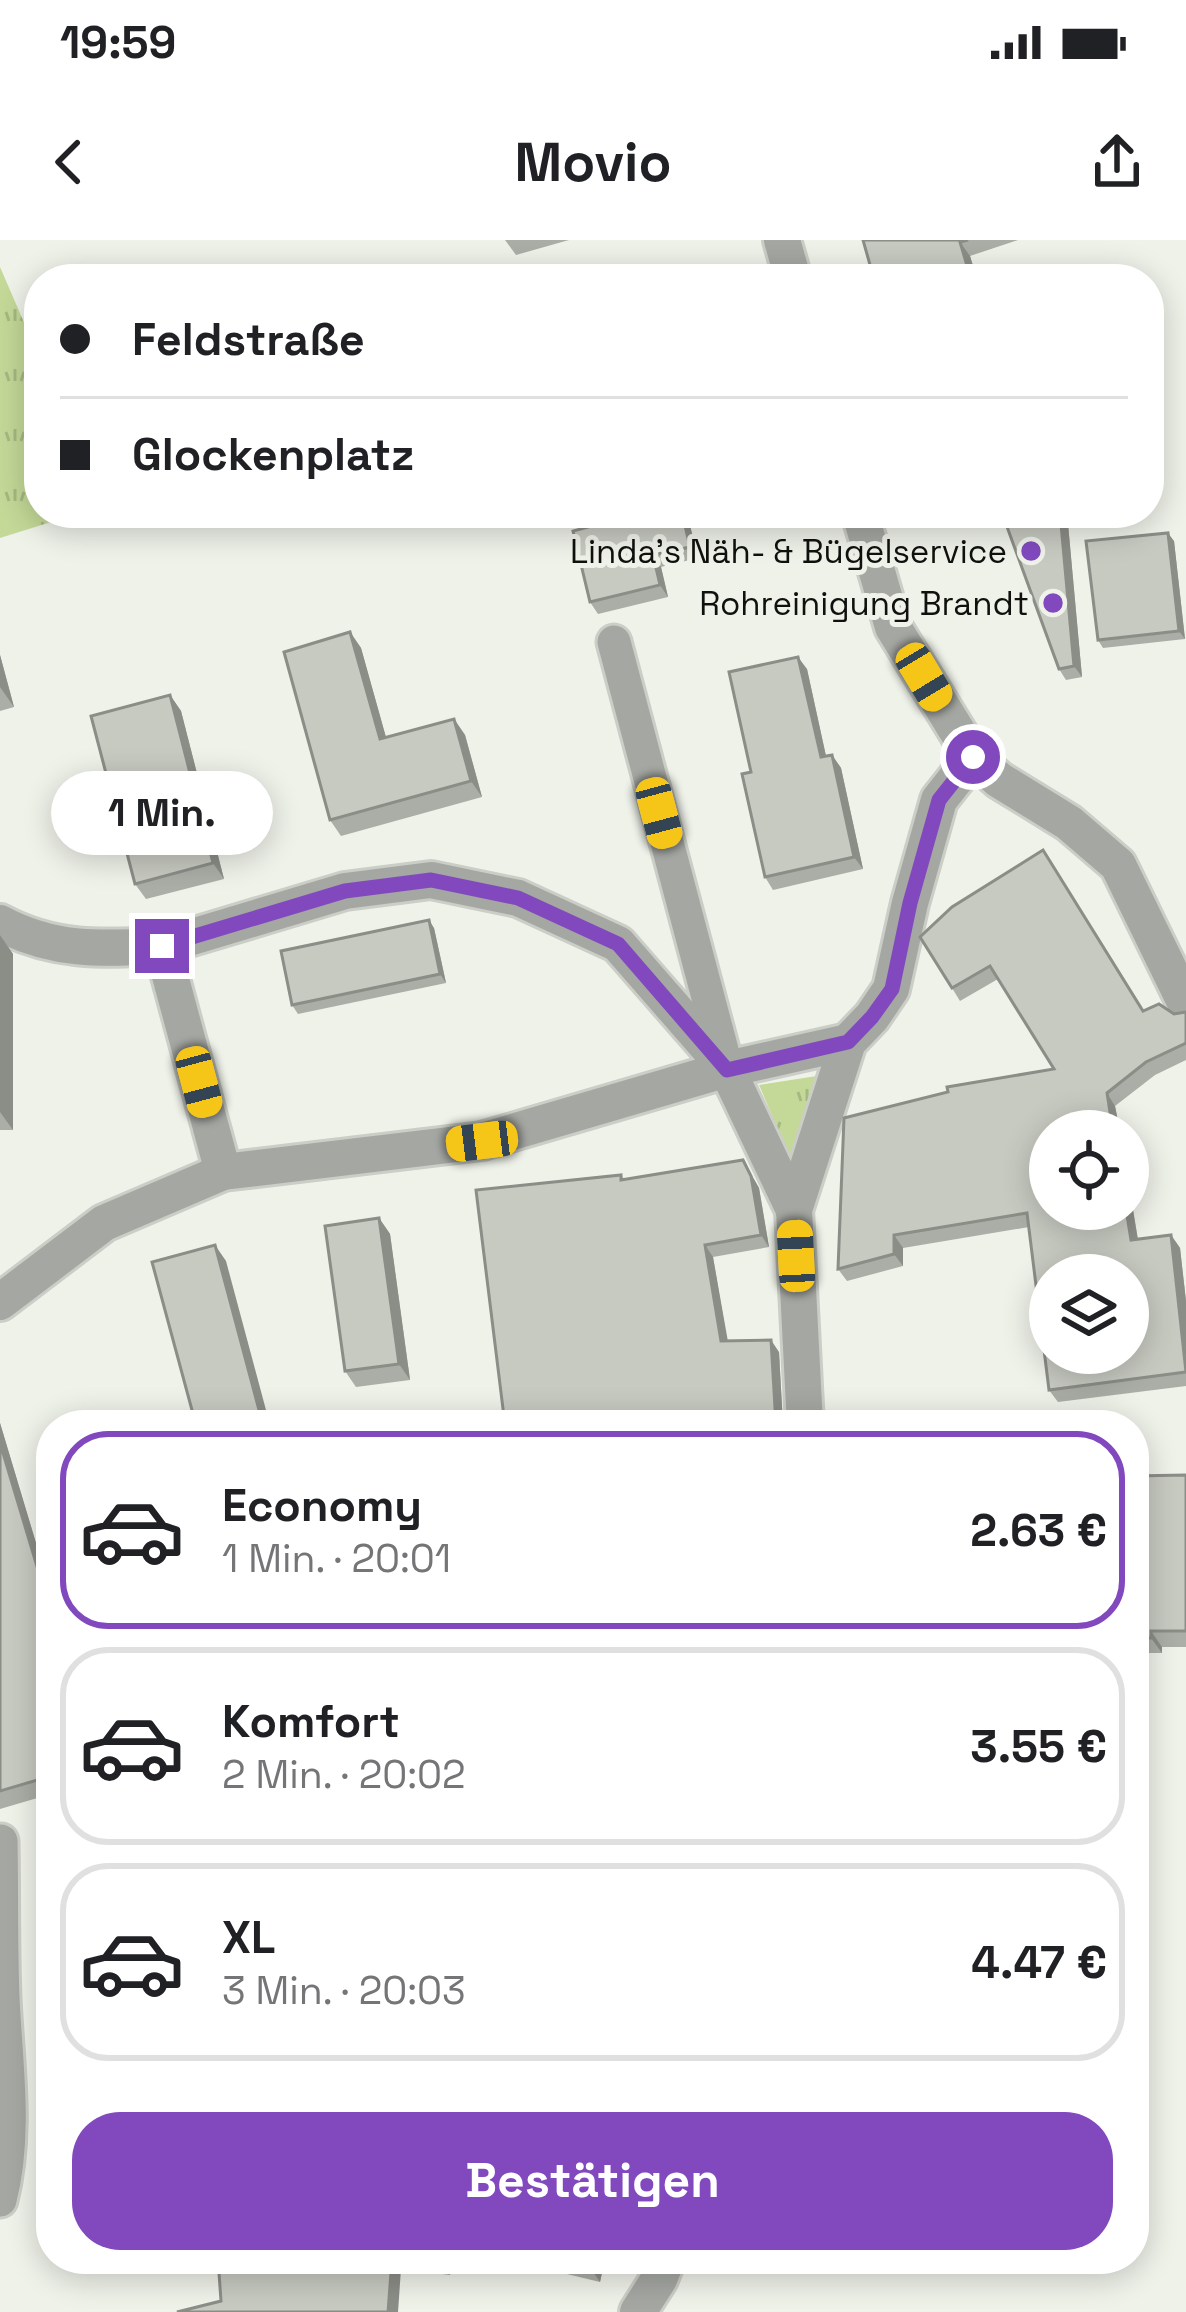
<!DOCTYPE html>
<html lang="de">
<meta charset="utf-8">
<style>
:root{--surface:#fff;--page:#f6f6f6;--text:#202124;--muted:#757577;--line:#e0e0e0;--accent:#8249bf}
body{margin:0;font-family:"Space Grotesk",sans-serif;background:var(--page);color:var(--text);height:100vh;display:flex;flex-direction:column;font-size:45px;white-space:nowrap}
*{box-sizing:border-box;margin:0}
p{font-size:39px;color:var(--muted)}
.icon{flex:none;width:66px;height:66px;fill:none;stroke:currentColor;stroke-width:2;stroke-linecap:round;stroke-linejoin:round}
.map{position:relative;flex:1;overflow:hidden}
.details{position:absolute;left:36px;top:1170px;width:1113px;height:864px;display:flex;flex-direction:column;background:var(--surface);border-radius:48px;box-shadow:0 6px 30px #0003}
.details>*{flex:none}
.top-card{position:absolute;left:24px;top:24px;width:1140px;height:264px;border-radius:48px;box-shadow:0 6px 30px #0003;display:grid;align-content:center;height:264px;padding:0 36px;background:var(--surface)}
.controls{position:absolute;left:1029px;top:870px;display:grid;gap:24px}
.controls a{display:grid;place-items:center;width:120px;height:120px;border-radius:50%;background:var(--surface);box-shadow:0 6px 30px #0003;font-size:60px}
.end{position:absolute;width:54px;height:54px;margin:-27px;border:15px solid #8249bf;background:#fff;box-shadow:0 0 0 6px #fff}
.from{border-radius:50%}
.bubble{position:absolute;height:84px;border-radius:42px;background:var(--surface);box-shadow:0 6px 30px #0003;font-size:39px;font-weight:600;line-height:84px;text-align:center}
.car{position:absolute;width:36px;height:72px;margin:-36px -18px;border-radius:15px;box-shadow:0 0 9px 3px #0007;background:linear-gradient(#f5c518 24%,#345 0 40%,#f5c518 0 76%,#345 0 86%,#f5c518 0)}
.top-card b{display:flex;align-items:center;gap:42px;height:114px;font-size:45px}
.top-card b+b{border-top:3px solid var(--line)}
.top-card i{width:30px;height:30px;background:var(--text)}
ul{padding:21px 0 0;list-style:none}
li{display:flex;align-items:center;gap:36px;height:198px;margin:0 24px 18px;padding:0 12px;border:6px solid var(--line);border-radius:48px}
li div{flex:1}
li b{display:block;font-size:45px}
li em{font-style:normal;font-weight:600}
li.active{border-color:var(--accent)}
li>.icon{width:108px;height:108px;stroke-width:1.5}
.action{display:flex;gap:24px;margin-top:auto;padding:24px 36px}
.action a{flex:1;height:138px;border-radius:48px;background:var(--accent);color:#fff;font-size:48px;font-weight:600;line-height:138px;text-align:center}
.status{display:flex;justify-content:space-between;align-items:center;height:84px;padding:0 60px;background:var(--surface);direction:ltr}
.status svg{height:33px;fill:currentColor}
header{display:flex;justify-content:space-between;align-items:center;height:156px;padding:0 36px;background:var(--surface);font-size:54px;font-weight:600}
.map>svg:first-child{display:block}
</style>
<div class="status"><b>19:59</b><svg viewBox="0 0 49 12"><path d="M0 12V9h3v3zM5 12V6h3v6zM10 12V3h3v9zM15 12V0h3v12zM26 1h20v11H26zM47 4h2v5h-2z"/></svg></div>
<header><svg class="icon" aria-label="back" viewBox="0 0 24 24"><path d="M15 5l-7 7 7 7"/></svg>Movio<svg class="icon" aria-label="share" viewBox="0 0 24 24"><path d="M12 15V3M7 8l5-5 5 5M5 13v7h14v-7"/></svg></header>
<div class="map">
<svg width="1186" height="2072" viewBox="0 0 1186 2072">
<defs>
<pattern id="grass-tufts" width="24" height="20" patternUnits="userSpaceOnUse" patternTransform="scale(3)"><rect width="24" height="20" fill="#c4d998"/><path d="M3 7l-1-3M5 7V3M7 7l1-3M15 17l-1-3M17 17v-4M19 17l1-3" fill="none" stroke="#a7b982"/></pattern>
</defs>
<rect width="100%" height="100%" fill="#eff2e9"/>
<!-- grass -->
<g fill="url(#grass-tufts)">
<path d="M 0,27 L 39,117 L 39,273 L 80,273 L 0,298 Z"/>
<path d="M 823,835 L 790,917 L 759,845 Z"/>
</g>
<g fill="none" stroke-linecap="round" stroke-linejoin="round">
<defs>
<g id="service">
<path d="M 614,402 L 727,829"/>
<path d="M 0,1960 C 17,1893 6,1825 3,1758 C 1,1705 2,1653 1,1601"/>
</g>
<g id="minor">
<path d="M 782,0 L 793,39"/>
<path d="M 860,273 L 893,387 L 973,517 L 999,540 L 1069,583 L 1118,625 L 1186,764"/>
<path d="M 0,683 C 54,712 103,709 162,706"/>
<path d="M 223,932 L 162,706 L 345,651 L 431,640 L 518,658 L 618,704 L 727,829 L 794,970"/>
<path d="M 0,1062 L 104,983 L 223,932 L 482,901 L 727,829 L 848,802"/>
<path d="M 805,1185 L 794,970 L 848,802 L 872,777 L 891,749 L 910,663 L 939,560 L 973,517"/>
<path d="M 638,2072 L 659,2039 L 667,2019"/>
</g>
</defs>
<!-- service casing -->
<use href="#service" stroke="#cbcec6" stroke-width="39"/>
<!-- minor casing -->
<use href="#minor" stroke="#cbcec6" stroke-width="42"/>
<!-- service -->
<use href="#service" stroke="#a5a7a3" stroke-width="33"/>
<!-- minor -->
<use href="#minor" stroke="#a5a7a3" stroke-width="36"/>
</g>
<!-- wall -->
<g fill="#abaea6">
<path d="M 505,0 L 569,0 L 516,15 Z"/>
<path d="M 863,0 L 1018,0 L 970,16 L 977,39 L 874,39 Z"/>
<path d="M 687,273 L 698,318 L 661,327 L 668,357 L 598,374 L 590,362 L 592,286 Z"/>
<path d="M 1002,273 L 1067,273 L 1082,437 L 1066,440 L 1059,429 Z"/>
<path d="M 1174,301 L 1185,399 L 1103,408 L 1098,400 Z"/>
<path d="M 350,392 L 361,408 L 386,498 L 454,479 L 465,495 L 482,557 L 341,596 L 330,580 Z"/>
<path d="M 0,415 L 14,467 L 0,471 Z"/>
<path d="M 807,429 L 826,516 L 832,515 L 841,528 L 863,629 L 773,650 L 765,637 L 751,532 Z"/>
<path d="M 170,455 L 181,471 L 224,639 L 146,659 L 135,644 Z"/>
<path d="M 1043,610 L 1144,771 L 1174,774 L 1186,772 L 1186,820 L 1155,835 L 1115,866 L 1120,891 L 1050,891 L 1128,969 L 1128,940 L 1138,999 L 1171,995 L 1180,1008 L 1186,1061 L 1186,1146 L 1058,1162 L 1049,1150 L 1029,987 L 903,1008 L 903,1026 L 847,1041 L 838,1029 L 1054,829 L 998,739 L 960,761 L 952,748 Z"/>
<path d="M 434,688 L 446,743 L 298,774 L 292,765 Z"/>
<path d="M 0,695 L 13,714 L 13,890 L 0,890 Z"/>
<path d="M 743,920 L 759,948 L 769,1007 L 713,1017 L 727,1101 L 779,1112 L 783,1185 L 505,1185 L 621,935 L 624,939 Z"/>
<path d="M 379,978 L 390,994 L 410,1140 L 356,1147 L 345,1131 Z"/>
<path d="M 0,1183 L 51,1353 L 51,1554 L 0,1569 Z"/>
<path d="M 1186,1235 L 1186,1407 L 1162,1407 L 1162,1413 L 1134,1413 L 1134,1236 Z"/>
<path d="M 218,2019 L 452,2019 L 450,2035 L 401,2029 L 221,2061 Z"/>
<path d="M 493,2019 L 605,2019 L 600,2042 L 517,2022 Z"/>
</g>
<!-- shaded-wall -->
<g fill="#8b8d87">
<path d="M 960,2 L 970,16 L 977,39 L 971,39 Z"/>
<path d="M 682,273 L 687,273 L 698,318 L 690,307 Z"/>
<path d="M 1060,273 L 1067,273 L 1082,437 L 1074,426 Z"/>
<path d="M 1168,293 L 1174,301 L 1185,399 L 1179,391 Z"/>
<path d="M 653,315 L 661,327 L 668,357 L 660,345 Z"/>
<path d="M 350,392 L 361,408 L 391,515 L 380,499 Z"/>
<path d="M 0,415 L 14,467 L 0,447 Z"/>
<path d="M 798,417 L 807,429 L 829,530 L 821,517 Z"/>
<path d="M 170,455 L 181,471 L 224,639 L 213,623 Z"/>
<path d="M 454,479 L 465,495 L 482,557 L 471,541 Z"/>
<path d="M 832,515 L 841,528 L 863,629 L 854,617 Z"/>
<path d="M 429,680 L 434,688 L 446,743 L 440,734 Z"/>
<path d="M 0,695 L 13,714 L 13,890 L 0,872 Z"/>
<path d="M 1107,853 L 1115,866 L 1120,891 L 1113,891 Z"/>
<path d="M 743,920 L 759,948 L 769,1007 L 761,995 Z"/>
<path d="M 1128,940 L 1140,1013 L 1131,1000 L 1126,969 L 1128,969 Z"/>
<path d="M 379,978 L 390,994 L 410,1140 L 399,1124 Z"/>
<path d="M 894,995 L 903,1008 L 903,1026 L 894,1014 Z"/>
<path d="M 1171,995 L 1180,1008 L 1186,1061 L 1186,1122 Z"/>
<path d="M 215,1005 L 226,1021 L 270,1185 L 263,1185 Z"/>
<path d="M 705,1005 L 713,1017 L 730,1113 L 721,1101 Z"/>
<path d="M 771,1100 L 779,1112 L 783,1185 L 776,1185 Z"/>
<path d="M 0,1183 L 51,1353 L 51,1373 L 0,1203 Z"/>
<path d="M 1151,1391 L 1162,1407 L 1162,1413 L 1151,1398 Z"/>
<path d="M 392,2019 L 394,2019 L 401,2029 L 398,2072 L 388,2072 Z"/>
<path d="M 441,2019 L 452,2019 L 450,2035 L 441,2022 Z"/>
<path d="M 593,2019 L 605,2019 L 600,2042 L 591,2029 Z"/>
</g>
<!-- building -->
<g fill="#c7cac1" stroke="#8b8d87" stroke-width="3" fill-rule="evenodd">
<path d="M 863,0 L 968,0 L 960,2 L 971,39 L 874,39 Z"/>
<path d="M 588,273 L 682,273 L 690,307 L 653,315 L 660,345 L 590,362 L 573,291 L 592,286 Z"/>
<path d="M 1002,273 L 1060,273 L 1074,426 L 1059,429 Z"/>
<path d="M 1168,293 L 1179,391 L 1098,400 L 1086,301 Z"/>
<path d="M 350,392 L 380,499 L 454,479 L 471,541 L 330,580 L 284,412 Z"/>
<path d="M 798,417 L 821,517 L 832,515 L 854,617 L 765,637 L 742,534 L 751,532 L 729,432 Z"/>
<path d="M 170,455 L 213,623 L 135,644 L 91,476 Z"/>
<path d="M 1043,610 L 1143,771 L 1159,764 L 1174,774 L 1186,772 L 1186,803 L 1146,822 L 1107,853 L 1113,891 L 1050,891 L 1050,969 L 1126,969 L 1131,1000 L 1171,995 L 1186,1132 L 1049,1150 L 1027,973 L 894,995 L 894,1014 L 838,1029 L 844,878 L 948,852 L 947,847 L 1054,829 L 990,726 L 952,748 L 920,697 L 952,667 ZM 1050,1035 L 1128,1035 L 1128,1113 L 1050,1113 Z"/>
<path d="M 429,680 L 440,734 L 292,765 L 281,711 Z"/>
<path d="M 743,920 L 751,936 L 761,995 L 705,1005 L 721,1101 L 771,1100 L 776,1185 L 505,1185 L 476,950 L 621,935 L 621,940 Z"/>
<path d="M 379,978 L 399,1124 L 345,1131 L 325,986 Z"/>
<path d="M 215,1005 L 263,1185 L 196,1185 L 152,1022 Z"/>
<path d="M 0,1203 L 51,1373 L 51,1536 L 0,1551 Z"/>
<path d="M 1186,1235 L 1186,1391 L 1151,1391 L 1151,1398 L 1134,1398 L 1134,1236 Z"/>
<path d="M 218,2019 L 392,2019 L 388,2072 L 177,2072 L 221,2061 Z"/>
<path d="M 549,2019 L 593,2019 L 591,2029 Z"/>
</g>
<g fill="none" stroke-linecap="round" stroke-linejoin="round">
<!-- route -->
<path stroke="#8249bf" stroke-width="15" d="M 162,706 L 345,651 L 431,640 L 518,658 L 618,704 L 727,830 L 848,802 L 872,777 L 892,749 L 910,663 L 939,560 L 973,517"/>
</g>
<!-- markers -->
<g fill="#8249bf" stroke="#eff2e9" stroke-width="4.5">
<circle cx="1031" cy="311" r="12"/>
<circle cx="1053" cy="363" r="12"/>
</g>
<g text-anchor="middle" stroke-width="10" stroke-linejoin="round" paint-order="stroke">
<!-- poi labels -->
<g font-size="33" fill="#10110e" stroke="#eff2e9" text-anchor="end">
<text x="1007" y="323">Linda's Näh- &amp; Bügelservice</text>
<text x="1029" y="375">Rohreinigung Brandt</text>
</g>
</g>
</svg>
<div class="controls">
<a><svg class="icon" aria-label="locate" viewBox="0 0 24 24"><circle cx="12" cy="12" r="6"/><path d="M12 2v4M12 18v4M2 12h4M18 12h4"/></svg></a>
<a><svg class="icon" aria-label="layers" viewBox="0 0 24 24"><path d="M12 4l9 5-9 5-9-5zM3 14l9 5 9-5"/></svg></a>
</div>
<i class="end from" style="left:973px;top:517px"></i>
<i class="end" style="left:162px;top:706px"></i>
<div class="bubble" style="left:51px;top:531px;width:222px">1 Min.</div>
<i class="car" style="left:924px;top:437px;rotate:149deg"></i>
<i class="car" style="left:659px;top:573px;rotate:165deg"></i>
<i class="car" style="left:199px;top:842px;rotate:165deg"></i>
<i class="car" style="left:482px;top:901px;rotate:263deg"></i>
<i class="car" style="left:796px;top:1016px;rotate:357deg"></i>
<div class="top-card">
<b><i class="from"></i>Feldstraße</b>
<b><i></i>Glockenplatz</b>
</div>
<section class="details">
<ul>
<li class="active"><svg class="icon" aria-label="car" viewBox="0 0 24 24"><path d="M5 17H2v-5l4-1 3-4h7l3 4 3 1v5h-3M9 17h6M6 11h13"/><circle cx="7" cy="17" r="2"/><circle cx="17" cy="17" r="2"/></svg><div><b>Economy</b><p>1 Min. · 20:01</p></div><em>2.63 €</em></li>
<li><svg class="icon" aria-label="car" viewBox="0 0 24 24"><path d="M5 17H2v-5l4-1 3-4h7l3 4 3 1v5h-3M9 17h6M6 11h13"/><circle cx="7" cy="17" r="2"/><circle cx="17" cy="17" r="2"/></svg><div><b>Komfort</b><p>2 Min. · 20:02</p></div><em>3.55 €</em></li>
<li><svg class="icon" aria-label="car" viewBox="0 0 24 24"><path d="M5 17H2v-5l4-1 3-4h7l3 4 3 1v5h-3M9 17h6M6 11h13"/><circle cx="7" cy="17" r="2"/><circle cx="17" cy="17" r="2"/></svg><div><b>XL</b><p>3 Min. · 20:03</p></div><em>4.47 €</em></li>
</ul>
<div class="action"><a>Bestätigen</a></div>
</section>
</div>
